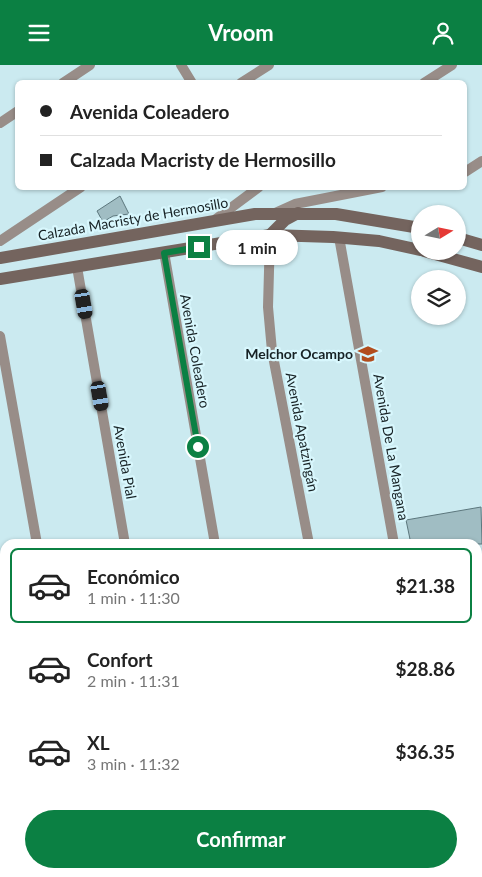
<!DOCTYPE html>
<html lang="es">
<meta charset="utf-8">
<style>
:root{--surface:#fff;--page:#f2f2f2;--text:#222;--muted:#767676;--line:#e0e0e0;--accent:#0b8043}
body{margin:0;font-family:Lato,sans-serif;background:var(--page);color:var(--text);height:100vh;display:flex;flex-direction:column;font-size:19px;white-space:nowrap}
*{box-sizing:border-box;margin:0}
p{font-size:16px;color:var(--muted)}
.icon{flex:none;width:28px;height:28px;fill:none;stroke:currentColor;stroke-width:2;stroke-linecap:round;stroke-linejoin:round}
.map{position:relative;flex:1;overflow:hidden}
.sheet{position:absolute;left:0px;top:474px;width:482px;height:339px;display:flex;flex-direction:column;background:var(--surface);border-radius:15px 15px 0 0;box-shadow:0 1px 4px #0004}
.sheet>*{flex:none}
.hud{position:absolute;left:15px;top:15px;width:452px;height:110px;border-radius:8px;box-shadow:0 1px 4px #0004;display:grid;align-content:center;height:110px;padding:0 25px;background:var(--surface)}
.needle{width:32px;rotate:80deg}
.controls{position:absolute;left:411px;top:140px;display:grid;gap:10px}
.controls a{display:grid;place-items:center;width:55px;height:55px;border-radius:50%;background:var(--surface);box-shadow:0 1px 4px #0004;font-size:25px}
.end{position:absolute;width:22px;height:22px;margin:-11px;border:6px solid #0b8043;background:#fff;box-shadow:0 0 0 2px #fff}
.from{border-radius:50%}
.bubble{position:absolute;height:35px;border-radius:18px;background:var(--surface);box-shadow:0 1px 4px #0004;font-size:16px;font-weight:700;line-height:35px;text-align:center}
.car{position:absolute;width:15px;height:30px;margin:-15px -8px;border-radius:6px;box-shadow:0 0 4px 1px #0007;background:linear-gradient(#222 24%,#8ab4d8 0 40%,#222 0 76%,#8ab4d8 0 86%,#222 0)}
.hud b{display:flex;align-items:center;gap:18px;height:48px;font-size:19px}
.hud b+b{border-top:1px solid var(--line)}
.hud i{width:12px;height:12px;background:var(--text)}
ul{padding:9px 0 0;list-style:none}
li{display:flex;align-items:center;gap:15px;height:75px;margin:0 10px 8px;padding:0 15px;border:2px solid transparent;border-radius:8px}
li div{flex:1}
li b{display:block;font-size:19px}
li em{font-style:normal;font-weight:700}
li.on{border-color:var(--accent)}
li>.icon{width:45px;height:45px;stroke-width:1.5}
.button{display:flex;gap:10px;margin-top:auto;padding:10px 25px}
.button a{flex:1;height:58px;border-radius:30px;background:var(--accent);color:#fff;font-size:20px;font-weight:700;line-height:58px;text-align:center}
header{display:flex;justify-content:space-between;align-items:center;height:65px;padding:0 25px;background:var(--accent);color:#fff;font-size:22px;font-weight:700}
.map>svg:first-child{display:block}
</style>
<header><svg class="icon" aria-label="menu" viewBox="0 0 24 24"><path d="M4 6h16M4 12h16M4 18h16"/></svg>Vroom<svg class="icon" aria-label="person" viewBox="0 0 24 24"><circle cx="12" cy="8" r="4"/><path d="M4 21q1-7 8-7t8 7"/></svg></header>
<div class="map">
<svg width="482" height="812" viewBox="0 0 482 812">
<rect width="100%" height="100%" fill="#cbeaf0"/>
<!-- building -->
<g fill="#a0bdc3" stroke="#5c777d">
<path d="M 120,131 L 129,149 L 113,151 L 103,157 L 97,146 Z"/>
<path d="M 481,442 L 482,479 L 411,479 L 406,455 Z"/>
</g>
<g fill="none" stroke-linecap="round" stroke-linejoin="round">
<!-- street -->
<g stroke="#988d88" stroke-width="10">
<path d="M 181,0 L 192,18"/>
<path d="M 63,18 L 90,0"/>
<path d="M 241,18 L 269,0"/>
<path d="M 424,18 L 452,0"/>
<path d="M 0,58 L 18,46"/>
<path d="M 465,107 L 482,96"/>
<path d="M 275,148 L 295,139 L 382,122"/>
<path d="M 216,154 L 259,122"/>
<path d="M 270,170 L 268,242 L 272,286 L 309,479"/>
<path d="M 339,172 L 394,479"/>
<path d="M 0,176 L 81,122"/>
<path d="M 164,187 L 215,479"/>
<path d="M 77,202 L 125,479"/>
<path d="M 0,271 L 37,479"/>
<path d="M 0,531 L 5,531"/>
<path d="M 0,701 L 5,701"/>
<path d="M 92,808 L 92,812"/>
<path d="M 183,808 L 184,812"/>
<path d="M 272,808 L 273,812"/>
<path d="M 366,808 L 367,812"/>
<path d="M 454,808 L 455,812"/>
</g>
<!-- secondary -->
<g stroke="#74645e" stroke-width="12">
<path d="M 270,170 L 285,155 L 298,148"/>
<path d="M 458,173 L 482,180"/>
<path d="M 424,186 L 482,202"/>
<path d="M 0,193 L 255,149 L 336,149 L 420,163"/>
<path d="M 0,214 L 270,170 L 333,172 L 379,176 L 420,185"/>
</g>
</g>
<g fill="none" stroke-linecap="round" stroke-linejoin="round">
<!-- route -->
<path stroke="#0b8043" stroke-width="6" d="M 198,382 L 164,188 L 199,182"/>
</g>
<!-- icons -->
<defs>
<symbol id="school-bare" viewBox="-9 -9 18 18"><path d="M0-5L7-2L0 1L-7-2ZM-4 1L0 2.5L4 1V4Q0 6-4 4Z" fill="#b24d1d" stroke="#d8f7fd" stroke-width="2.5" paint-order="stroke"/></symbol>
</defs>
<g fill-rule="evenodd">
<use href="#school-bare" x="354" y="275" width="28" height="28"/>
</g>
<g text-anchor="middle" stroke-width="4.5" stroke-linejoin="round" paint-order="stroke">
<!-- street labels -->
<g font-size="14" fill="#172225" stroke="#d8f7fd">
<text transform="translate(133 154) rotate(-10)" y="5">Calzada Macristy de Hermosillo</text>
<text transform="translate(195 286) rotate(80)" y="5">Avenida Coleadero</text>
<text transform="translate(302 367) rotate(79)" y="5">Avenida Apatzingán</text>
<text transform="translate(391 382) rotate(80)" y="5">Avenida De La Mangana</text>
<text transform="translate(125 397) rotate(80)" y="5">Avenida Pial</text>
</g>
<!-- poi labels -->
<g font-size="14" font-weight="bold" fill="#172225" stroke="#d8f7fd" text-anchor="end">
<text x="353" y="294">Melchor Ocampo</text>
</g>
</g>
</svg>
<div class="controls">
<a><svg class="needle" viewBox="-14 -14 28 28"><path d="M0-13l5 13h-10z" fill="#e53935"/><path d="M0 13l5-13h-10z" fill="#767676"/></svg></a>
<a><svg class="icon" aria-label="layers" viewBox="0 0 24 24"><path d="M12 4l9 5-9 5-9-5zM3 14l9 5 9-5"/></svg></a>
</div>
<i class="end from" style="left:198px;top:382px"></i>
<i class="end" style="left:199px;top:182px"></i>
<div class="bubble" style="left:216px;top:165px;width:82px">1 min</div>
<i class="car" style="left:84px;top:239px;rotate:170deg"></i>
<i class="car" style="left:100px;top:331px;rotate:170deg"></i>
<div class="hud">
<b><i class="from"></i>Avenida Coleadero</b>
<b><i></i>Calzada Macristy de Hermosillo</b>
</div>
<section class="sheet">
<ul>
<li class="on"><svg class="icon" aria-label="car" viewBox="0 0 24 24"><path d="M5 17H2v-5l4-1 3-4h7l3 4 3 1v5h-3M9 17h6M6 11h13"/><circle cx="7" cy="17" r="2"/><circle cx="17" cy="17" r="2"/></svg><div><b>Económico</b><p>1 min · 11:30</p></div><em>$21.38</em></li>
<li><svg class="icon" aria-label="car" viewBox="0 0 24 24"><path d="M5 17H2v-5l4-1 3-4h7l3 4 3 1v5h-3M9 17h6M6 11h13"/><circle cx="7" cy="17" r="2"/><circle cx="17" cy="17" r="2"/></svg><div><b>Confort</b><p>2 min · 11:31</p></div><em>$28.86</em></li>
<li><svg class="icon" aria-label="car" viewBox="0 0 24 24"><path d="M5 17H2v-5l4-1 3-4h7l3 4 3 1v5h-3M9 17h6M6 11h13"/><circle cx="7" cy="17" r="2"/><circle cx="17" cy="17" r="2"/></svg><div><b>XL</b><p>3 min · 11:32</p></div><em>$36.35</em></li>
</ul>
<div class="button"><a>Confirmar</a></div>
</section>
</div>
